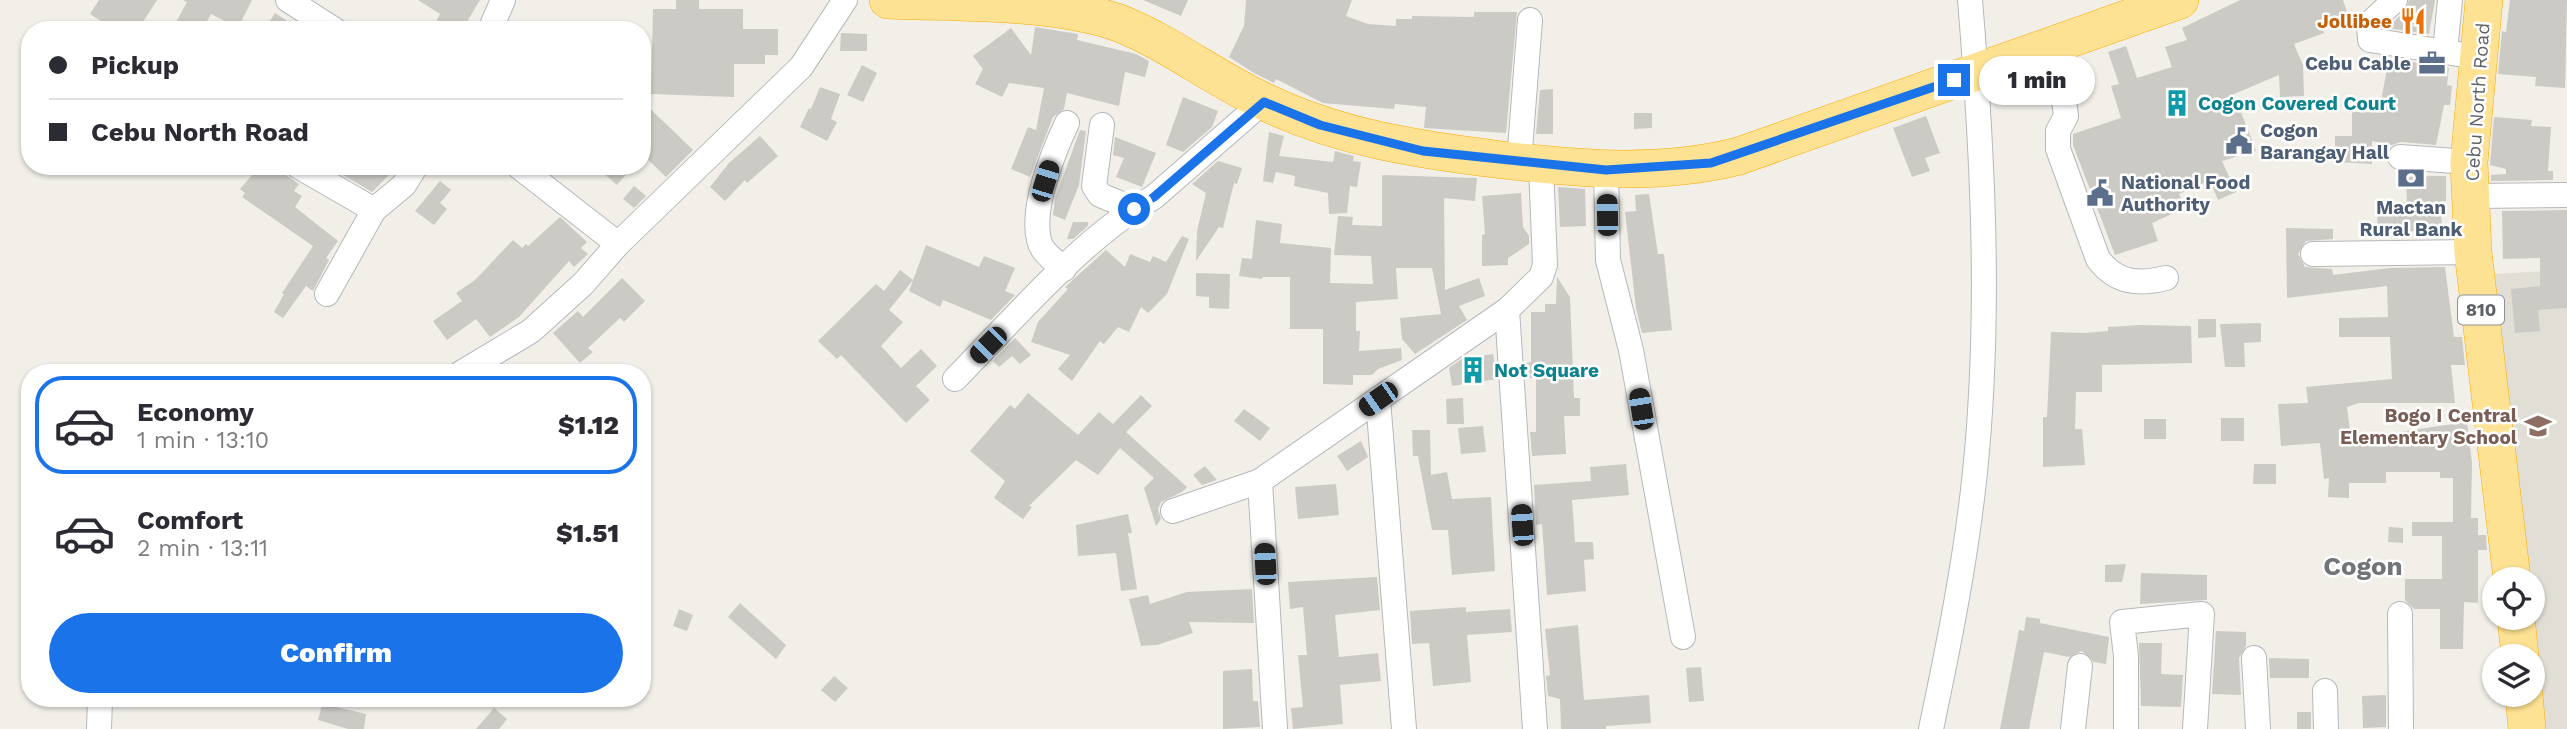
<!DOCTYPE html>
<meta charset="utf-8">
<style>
:root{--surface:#fff;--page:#f2f2f3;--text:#2b2b33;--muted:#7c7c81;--line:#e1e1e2;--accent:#1a73e8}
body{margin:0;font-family:"Work Sans",sans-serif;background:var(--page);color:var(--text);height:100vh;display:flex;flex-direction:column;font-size:26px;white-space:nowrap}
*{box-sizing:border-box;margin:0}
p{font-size:23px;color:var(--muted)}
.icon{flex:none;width:38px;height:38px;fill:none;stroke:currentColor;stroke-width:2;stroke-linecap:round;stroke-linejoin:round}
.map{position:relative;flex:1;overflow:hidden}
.panel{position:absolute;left:21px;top:364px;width:630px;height:343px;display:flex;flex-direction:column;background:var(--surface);border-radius:28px;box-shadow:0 2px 5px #0004}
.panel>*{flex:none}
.hud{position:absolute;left:21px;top:21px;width:630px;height:154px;border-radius:28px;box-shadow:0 2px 5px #0004;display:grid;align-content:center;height:154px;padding:0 28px;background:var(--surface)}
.tools{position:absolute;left:2482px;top:567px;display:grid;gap:14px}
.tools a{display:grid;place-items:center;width:63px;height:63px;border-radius:50%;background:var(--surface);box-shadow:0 2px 5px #0004;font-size:35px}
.end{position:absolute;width:32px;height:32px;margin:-16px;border:9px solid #1a73e8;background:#fff;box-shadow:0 0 0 4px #fff}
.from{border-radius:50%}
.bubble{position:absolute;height:49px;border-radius:24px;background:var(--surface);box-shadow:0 2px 5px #0004;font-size:23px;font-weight:800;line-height:49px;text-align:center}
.car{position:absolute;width:21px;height:42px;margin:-21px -10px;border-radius:9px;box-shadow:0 0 5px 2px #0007;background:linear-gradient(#222 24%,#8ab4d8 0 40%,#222 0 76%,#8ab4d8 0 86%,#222 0)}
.hud b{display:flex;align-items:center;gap:24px;height:66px;font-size:26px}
.hud b+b{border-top:2px solid var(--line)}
.hud i{width:18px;height:18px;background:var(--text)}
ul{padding:12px 0 0;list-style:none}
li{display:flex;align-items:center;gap:21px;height:98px;margin:0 14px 10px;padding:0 14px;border:4px solid transparent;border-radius:28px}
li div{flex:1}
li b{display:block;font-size:26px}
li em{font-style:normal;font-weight:800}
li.on{border-color:var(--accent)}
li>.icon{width:63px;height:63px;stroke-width:1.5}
.button{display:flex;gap:14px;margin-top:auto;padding:14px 28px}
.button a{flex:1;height:80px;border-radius:42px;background:var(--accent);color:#fff;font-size:28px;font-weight:800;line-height:80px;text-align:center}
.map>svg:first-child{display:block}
</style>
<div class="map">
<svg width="2567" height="729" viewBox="0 0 2567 729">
<rect width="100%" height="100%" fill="#f1efe8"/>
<!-- education -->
<path fill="#e1ded6" d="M 2567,270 L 2567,729 L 2539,729 L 2528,618 L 2532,618 L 2532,579 L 2525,579 L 2494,274 Z"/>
<!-- building -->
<g fill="#cccac5">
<path d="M 99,0 L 157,0 L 138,30 L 115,30 L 90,14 Z"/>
<path d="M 183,0 L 252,0 L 238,28 L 211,14 L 202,30 L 172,30 L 187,2 Z"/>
<path d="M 418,0 L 480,0 L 462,30 L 432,30 L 440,14 Z"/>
<path d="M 676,0 L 699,0 L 699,9 L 743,9 L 743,29 L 778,29 L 778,55 L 765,55 L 765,64 L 734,64 L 734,97 L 651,94 L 653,9 L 676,9 Z"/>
<path d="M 1143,0 L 1188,0 L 1181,16 Z"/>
<path d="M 1246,0 L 1352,0 L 1346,16 L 1368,24 L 1396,26 L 1396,19 L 1412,19 L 1412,16 L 1474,17 L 1474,12 L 1517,12 L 1506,133 L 1424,128 L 1426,107 L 1395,104 L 1394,109 L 1323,103 L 1276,79 L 1274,83 L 1254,73 L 1229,57 L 1244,26 Z"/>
<path d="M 2240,0 L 2343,0 L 2349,18 L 2322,27 L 2324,33 L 2294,44 L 2303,65 L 2304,96 L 2280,97 L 2279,75 L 2234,94 L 2256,151 L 2222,161 L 2236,192 L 2218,200 L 2210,180 L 2179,194 L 2185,208 L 2152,223 L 2158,241 L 2115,255 L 2073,145 L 2073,134 L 2121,118 L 2111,86 L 2119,84 L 2108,52 L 2126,46 L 2137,78 L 2172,67 L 2165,47 L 2187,40 L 2182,28 Z"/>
<path d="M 2409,0 L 2435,0 L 2429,34 L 2387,28 L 2405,11 Z"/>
<path d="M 2510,0 L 2567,0 L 2565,88 L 2535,86 L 2536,77 L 2498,74 L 2502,31 L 2506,32 Z"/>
<path d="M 275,13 L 301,30 L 264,30 Z"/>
<path d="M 1035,27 L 1078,34 L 1077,40 L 1136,54 L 1149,61 L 1145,77 L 1125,72 L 1119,106 L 1067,93 L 1064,109 L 1053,117 L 1030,177 L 1011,169 L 1028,127 L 1036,130 L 1044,88 L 1009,83 L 1002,97 L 975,84 L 983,69 L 973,56 L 1011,28 L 1031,55 Z"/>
<path d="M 841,33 L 867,34 L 867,51 L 840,51 Z"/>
<path d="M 2389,58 L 2449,68 L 2447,85 L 2452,86 L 2450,105 L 2444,105 L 2436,145 L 2401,142 L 2392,145 L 2372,141 L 2372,164 L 2335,162 L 2335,136 L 2352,136 L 2352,112 L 2379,112 Z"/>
<path d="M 862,65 L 877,73 L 863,102 L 847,95 Z"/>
<path d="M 820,87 L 840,94 L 831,119 L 837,122 L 827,141 L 800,127 L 809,108 L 811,109 Z"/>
<path d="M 1553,89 L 1553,134 L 1536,134 L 1540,90 Z"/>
<path d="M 1183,97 L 1218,111 L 1212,127 L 1183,152 L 1166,145 Z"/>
<path d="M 642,101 L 693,150 L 666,177 L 642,154 Z"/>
<path d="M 1634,113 L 1652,113 L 1652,128 L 1634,129 Z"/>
<path d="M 1926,116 L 1940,153 L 1925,158 L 1930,171 L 1912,177 L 1893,128 Z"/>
<path d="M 2494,117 L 2532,120 L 2531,126 L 2551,127 L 2548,171 L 2553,171 L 2553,180 L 2491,181 L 2491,175 L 2506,174 L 2506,169 L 2490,165 Z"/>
<path d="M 1080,130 L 1086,131 L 1079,185 L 1065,220 L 1053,215 L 1055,199 Z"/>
<path d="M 1269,132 L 1284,136 L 1279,156 L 1333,162 L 1335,151 L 1354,156 L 1353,161 L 1361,162 L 1357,187 L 1350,186 L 1347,213 L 1329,214 L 1328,193 L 1294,186 L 1295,176 L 1276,172 L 1273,183 L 1263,181 Z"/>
<path d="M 760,136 L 778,156 L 747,183 L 745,180 L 725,201 L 710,187 L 729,163 Z"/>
<path d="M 1115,137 L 1156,153 L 1142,187 L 1116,177 L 1124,158 L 1113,155 Z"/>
<path d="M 1218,161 L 1242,168 L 1237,184 L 1234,183 L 1223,228 L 1219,227 L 1196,261 L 1197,231 L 1206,193 L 1192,184 Z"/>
<path d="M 260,166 L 273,166 L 299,184 L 294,191 L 302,196 L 295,207 L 338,241 L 326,258 L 329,260 L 313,291 L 306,286 L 283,318 L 274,312 L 284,294 L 282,293 L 313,246 L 242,197 L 245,193 L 240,189 Z"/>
<path d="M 328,166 L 398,166 L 372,192 Z"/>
<path d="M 595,166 L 633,166 L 617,185 Z"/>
<path d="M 1382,175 L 1477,178 L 1475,201 L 1444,198 L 1445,290 L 1479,278 L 1485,296 L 1459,306 L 1467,320 L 1415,354 L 1402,339 L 1400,318 L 1441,314 L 1432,268 L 1396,268 L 1398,299 L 1356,302 L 1356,331 L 1360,331 L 1359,351 L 1401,348 L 1402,360 L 1378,369 L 1372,375 L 1353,375 L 1353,385 L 1323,384 L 1323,329 L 1290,329 L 1290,277 L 1263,277 L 1262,279 L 1239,276 L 1242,258 L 1252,259 L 1256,220 L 1282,224 L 1280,243 L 1331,248 L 1330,283 L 1373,284 L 1371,256 L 1334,255 L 1338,216 L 1353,217 L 1352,225 L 1382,226 Z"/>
<path d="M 2434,176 L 2446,176 L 2446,201 L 2439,202 L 2443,231 L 2377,232 L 2378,202 L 2407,203 L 2406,177 Z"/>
<path d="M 440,181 L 451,190 L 440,203 L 447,209 L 434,225 L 415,211 Z"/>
<path d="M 634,186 L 646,196 L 634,208 L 623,199 Z"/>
<path d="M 1558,187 L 1585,189 L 1586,226 L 1560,227 Z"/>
<path d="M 1521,193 L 1523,227 L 1529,236 L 1529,244 L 1508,258 L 1508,265 L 1482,266 L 1482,235 L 1485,234 L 1482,196 Z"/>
<path d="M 1649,194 L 1658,254 L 1664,254 L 1672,330 L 1642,333 L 1636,308 L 1625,212 L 1636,211 L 1635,195 Z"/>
<path d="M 2567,210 L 2567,308 L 2538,310 L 2540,331 L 2515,333 L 2511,289 L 2540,286 L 2540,258 L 2503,259 L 2502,211 Z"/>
<path d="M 560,217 L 587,242 L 581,248 L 588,254 L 574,267 L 569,261 L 519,317 L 490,337 L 476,319 L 447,340 L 433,321 L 462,301 L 456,293 L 475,280 L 513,240 L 522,248 L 526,244 L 528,246 Z"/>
<path d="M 1073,222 L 1088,222 L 1088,226 L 1073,239 L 1067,239 Z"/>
<path d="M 2286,228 L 2333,229 L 2333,239 L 2306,241 L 2298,254 L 2305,267 L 2332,269 L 2333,275 L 2390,268 L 2445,267 L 2454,337 L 2462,337 L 2464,356 L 2465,365 L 2451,365 L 2455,403 L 2359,403 L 2347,407 L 2351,439 L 2467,422 L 2472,463 L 2471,518 L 2478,518 L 2478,535 L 2486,535 L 2487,550 L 2478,550 L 2478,603 L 2464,602 L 2463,649 L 2440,649 L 2440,609 L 2414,609 L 2405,600 L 2405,579 L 2442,579 L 2442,536 L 2412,536 L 2412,522 L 2453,522 L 2453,478 L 2440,478 L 2440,472 L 2386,472 L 2386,483 L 2349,483 L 2349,498 L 2328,497 L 2329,478 L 2324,479 L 2320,443 L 2281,446 L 2278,404 L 2308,403 L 2306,387 L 2392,379 L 2390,337 L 2339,337 L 2339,318 L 2388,317 L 2387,286 L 2287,298 Z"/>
<path d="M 1182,236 L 1189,239 L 1167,294 L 1148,313 L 1141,307 L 1129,332 L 1118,327 L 1104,344 L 1100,341 L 1072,381 L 1058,369 L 1070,355 L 1031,342 L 1038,322 L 1068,289 L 1065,287 L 1106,250 L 1125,267 L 1130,254 L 1150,262 L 1153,256 L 1166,262 Z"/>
<path d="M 926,245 L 979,267 L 984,256 L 1015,268 L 1005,291 L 1015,295 L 991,320 L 943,300 L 940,307 L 909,291 Z"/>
<path d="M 900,270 L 913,280 L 889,310 L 903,322 L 881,346 L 901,368 L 921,349 L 937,366 L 916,386 L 930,400 L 906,423 L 841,355 L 837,359 L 818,341 L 876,284 L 884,291 Z"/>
<path d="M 1196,273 L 1230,274 L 1229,309 L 1209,308 L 1209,297 L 1196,296 Z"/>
<path d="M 1557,277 L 1570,297 L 1574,398 L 1580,398 L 1580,416 L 1564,416 L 1566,454 L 1532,456 L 1530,432 L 1536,432 L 1536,378 L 1527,378 L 1526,363 L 1531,362 L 1531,312 L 1545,312 L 1545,304 L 1556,304 Z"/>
<path d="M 622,278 L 645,301 L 624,322 L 620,318 L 588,348 L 593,352 L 580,363 L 553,333 L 578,311 L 583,317 Z"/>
<path d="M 2198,319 L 2216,319 L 2216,337 L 2198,338 Z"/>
<path d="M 2261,323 L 2261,342 L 2244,343 L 2245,367 L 2225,367 L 2220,324 Z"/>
<path d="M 2141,325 L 2191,326 L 2192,363 L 2102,365 L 2102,392 L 2076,392 L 2075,429 L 2082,429 L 2085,465 L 2043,467 L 2043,417 L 2047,417 L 2051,332 L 2085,333 L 2108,331 L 2108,327 Z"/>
<path d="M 1015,338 L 1031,355 L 1020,364 L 1012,356 L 999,367 L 993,361 Z"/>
<path d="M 1493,354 L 1497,379 L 1452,386 L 1449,368 L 1463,358 Z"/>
<path d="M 1028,393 L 1078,435 L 1099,412 L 1113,424 L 1141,395 L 1152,406 L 1126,432 L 1187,487 L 1182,492 L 1161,502 L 1158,509 L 1161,519 L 1156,526 L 1144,488 L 1154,478 L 1120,448 L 1098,475 L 1076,460 L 1029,506 L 1032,507 L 1023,519 L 994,498 L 1005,481 L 970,451 L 1010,405 L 1015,409 Z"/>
<path d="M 1463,398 L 1464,424 L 1447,424 L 1446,399 Z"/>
<path d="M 1244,409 L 1270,428 L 1260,441 L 1234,421 Z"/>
<rect x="2221" y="418" width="23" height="23"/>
<rect x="2144" y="419" width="22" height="20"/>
<path d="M 1483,426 L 1486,452 L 1461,454 L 1458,428 Z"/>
<path d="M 1412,430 L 1430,430 L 1431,475 L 1447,472 L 1452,499 L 1491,497 L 1495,571 L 1452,575 L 1448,530 L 1432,530 L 1418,456 L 1413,456 Z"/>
<path d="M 1361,441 L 1368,457 L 1347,471 L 1337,456 Z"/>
<path d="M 1626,464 L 1629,495 L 1572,500 L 1575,542 L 1593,542 L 1594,559 L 1584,560 L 1586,591 L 1547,595 L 1542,524 L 1536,525 L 1534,485 L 1591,481 L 1590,467 Z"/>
<path d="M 2254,464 L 2276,464 L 2276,484 L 2253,484 Z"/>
<path d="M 1205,466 L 1217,480 L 1202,485 L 1193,475 Z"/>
<path d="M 1336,484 L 1339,515 L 1298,519 L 1295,487 Z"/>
<path d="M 1128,514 L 1132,533 L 1128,533 L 1137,589 L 1121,591 L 1116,553 L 1078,556 L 1076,525 Z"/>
<path d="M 2389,527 L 2403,528 L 2403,543 L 2388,542 Z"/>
<path d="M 2126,564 L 2122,582 L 2105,582 L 2105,565 Z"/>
<path d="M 2141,573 L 2207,575 L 2207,600 L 2140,604 Z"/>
<path d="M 1377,577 L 1380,610 L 1335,615 L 1339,657 L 1378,653 L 1381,681 L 1340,685 L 1343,724 L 1293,729 L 1291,708 L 1303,707 L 1298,655 L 1307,655 L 1303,607 L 1290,609 L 1288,582 Z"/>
<path d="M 1252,589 L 1254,623 L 1189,622 L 1193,633 L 1157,645 L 1141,646 L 1129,599 L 1148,595 L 1150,604 L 1187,592 Z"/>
<path d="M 740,603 L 786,645 L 776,659 L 728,617 Z"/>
<path d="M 1466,607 L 1466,612 L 1510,609 L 1512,632 L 1467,635 L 1471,682 L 1433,686 L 1429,643 L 1412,644 L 1410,611 Z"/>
<path d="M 679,609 L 693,615 L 687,631 L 673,626 Z"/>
<path d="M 2026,617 L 2040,619 L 2040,623 L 2109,637 L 2106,664 L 2094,662 L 2082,651 L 2069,657 L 2044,652 L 2029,729 L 2000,729 L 2019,630 L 2024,631 Z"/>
<path d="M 1578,625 L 1584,700 L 1649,695 L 1651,723 L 1606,726 L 1606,729 L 1561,729 L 1560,699 L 1548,696 L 1546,676 L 1550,675 L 1545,629 Z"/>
<path d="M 2216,631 L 2246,632 L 2246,646 L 2239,658 L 2241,695 L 2212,694 Z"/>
<path d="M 2139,643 L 2162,643 L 2161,674 L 2183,675 L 2181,707 L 2141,706 Z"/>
<path d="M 2269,658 L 2309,659 L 2309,678 L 2270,678 Z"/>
<path d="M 1701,667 L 1704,701 L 1689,702 L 1686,668 Z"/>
<path d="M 1252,669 L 1253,701 L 1258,701 L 1260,727 L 1223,729 L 1223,671 Z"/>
<path d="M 834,676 L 848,688 L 835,702 L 821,690 Z"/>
<path d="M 2386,695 L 2386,727 L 2363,728 L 2362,696 Z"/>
<path d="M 324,698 L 338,698 L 336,707 L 366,714 L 364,729 L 348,729 L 318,720 Z"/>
<path d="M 494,708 L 507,719 L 499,729 L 476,729 Z"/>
<rect x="2297" y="712" width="14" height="17"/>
</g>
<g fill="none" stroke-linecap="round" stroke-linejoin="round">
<defs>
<g id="minor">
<path d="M 288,0 L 335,30"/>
<path d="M 2395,0 L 2369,24 L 2370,40 L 2477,57"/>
<path d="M 490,30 L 503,0"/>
<path d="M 2057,45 L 2066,116 L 2058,131 L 2058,149 L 2098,259 C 2116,283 2138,285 2166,278"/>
<path d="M 2445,52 L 2450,0"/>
<path d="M 1102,125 L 1094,186 L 1100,195 L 1134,209"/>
<path d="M 2400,157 L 2469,162"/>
<path d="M 1519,162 L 1530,20"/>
<path d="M 298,166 L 374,210"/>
<path d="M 518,166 L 618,244"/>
<path d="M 1606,170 L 1608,260 L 1631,350 L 1683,637"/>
<path d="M 2471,196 L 2567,195"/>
<path d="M 2313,254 L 2473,252"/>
<path d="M 1064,269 C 1055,261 1041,252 1039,240 C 1031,207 1053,153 1067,123"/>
<path d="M 327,294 L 374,210 L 404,185 L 416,166"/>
<path d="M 1507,310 L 1535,729"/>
<path d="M 461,373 L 531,331 L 583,284 L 618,244 L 801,67 L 845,0"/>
<path d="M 955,379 C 1014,319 1082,238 1154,197 L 1263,102"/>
<path d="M 1378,399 L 1404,729"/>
<path d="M 1260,481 L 1275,729"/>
<path d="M 1173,511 L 1260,481 L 1507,310 L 1541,277 L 1545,265 L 1541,165"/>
<path d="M 2400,614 L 2401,729"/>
<path d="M 2254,658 L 2258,729"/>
<path d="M 2325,691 L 2326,729"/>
<path d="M 99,729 L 100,698"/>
<path d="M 1931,729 C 1949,644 1966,559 1975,472 C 1991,315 1983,157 1970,0"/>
<path d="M 2073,729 L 2080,666"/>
<path d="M 2126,729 L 2126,656 L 2122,622 L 2202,614 L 2195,729"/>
</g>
<g id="highway">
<path d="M 888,0 C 958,3 1054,0 1119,23 C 1170,43 1213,78 1263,101 C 1339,138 1420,150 1503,160 C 1582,169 1661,176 1739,156 L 2180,0"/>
<path d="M 2484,0 L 2469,162 L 2473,252 L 2512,579"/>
<path d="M 2516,618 L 2520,656"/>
<path d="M 2524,695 L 2527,729"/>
</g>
</defs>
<!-- minor casing -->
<use href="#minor" stroke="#b5b8bc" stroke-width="26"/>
<!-- highway casing -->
<use href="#highway" stroke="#f9ab00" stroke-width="38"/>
<!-- minor -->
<use href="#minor" stroke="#fff" stroke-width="24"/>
<!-- highway -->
<use href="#highway" stroke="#fde293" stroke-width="37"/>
</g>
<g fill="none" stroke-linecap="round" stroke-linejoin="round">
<!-- route -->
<path stroke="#1a73e8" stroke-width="9" d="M 1134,209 L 1154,197 L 1264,102 L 1320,125 L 1423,151 L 1606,170 L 1711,163 L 1954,80"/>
</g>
<!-- icons -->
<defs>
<symbol id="restaurant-bare" viewBox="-9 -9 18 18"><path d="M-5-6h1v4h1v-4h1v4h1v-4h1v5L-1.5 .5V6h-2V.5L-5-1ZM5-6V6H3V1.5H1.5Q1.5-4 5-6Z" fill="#e8710a" stroke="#fff" stroke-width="2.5" paint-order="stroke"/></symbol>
<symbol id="office-bare" viewBox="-9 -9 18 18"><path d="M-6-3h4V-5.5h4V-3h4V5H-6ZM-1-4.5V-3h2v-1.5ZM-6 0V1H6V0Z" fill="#5c6f8a" stroke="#fff" stroke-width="2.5" paint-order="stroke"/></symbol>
<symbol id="building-bare" viewBox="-9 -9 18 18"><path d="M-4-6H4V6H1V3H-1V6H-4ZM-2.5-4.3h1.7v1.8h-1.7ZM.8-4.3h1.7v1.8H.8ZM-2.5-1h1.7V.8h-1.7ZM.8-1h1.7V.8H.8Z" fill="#0f9aa8" stroke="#fff" stroke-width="2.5" paint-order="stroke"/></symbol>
<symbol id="civic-bare" viewBox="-9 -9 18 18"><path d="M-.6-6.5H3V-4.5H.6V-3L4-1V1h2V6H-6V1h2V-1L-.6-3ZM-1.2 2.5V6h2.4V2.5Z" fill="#5c6f8a" stroke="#fff" stroke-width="2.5" paint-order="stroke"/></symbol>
<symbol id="bank-bare" viewBox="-9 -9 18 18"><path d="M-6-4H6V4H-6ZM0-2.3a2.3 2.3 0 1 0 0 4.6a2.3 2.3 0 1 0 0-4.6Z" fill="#5c6f8a" stroke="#fff" stroke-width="2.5" paint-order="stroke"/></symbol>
<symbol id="school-bare" viewBox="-9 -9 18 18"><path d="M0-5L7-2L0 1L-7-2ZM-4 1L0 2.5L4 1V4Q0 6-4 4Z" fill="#8d6e63" stroke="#fff" stroke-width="2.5" paint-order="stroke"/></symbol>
</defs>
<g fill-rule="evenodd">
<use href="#restaurant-bare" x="2394" y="2" width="38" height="38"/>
<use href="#office-bare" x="2413" y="44" width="38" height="38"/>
<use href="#building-bare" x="2158" y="84" width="38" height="38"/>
<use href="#civic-bare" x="2220" y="122" width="38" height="38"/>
<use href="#bank-bare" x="2392" y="159" width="38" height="38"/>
<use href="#civic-bare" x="2081" y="174" width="38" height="38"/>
<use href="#building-bare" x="1454" y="351" width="38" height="38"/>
<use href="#school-bare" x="2519" y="407" width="38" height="38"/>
</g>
<g text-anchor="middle" stroke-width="5" stroke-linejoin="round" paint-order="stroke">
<!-- shield labels -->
<rect fill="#fff" stroke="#8f9295" stroke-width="2" x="2458" y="295.5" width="46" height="29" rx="5"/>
<g font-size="18" font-weight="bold" fill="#5f6368">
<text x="2481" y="316">810</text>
</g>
<!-- food labels -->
<g font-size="19" font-weight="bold" fill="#c56008" stroke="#fff" text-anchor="end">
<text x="2392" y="28">Jollibee</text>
</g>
<!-- service labels -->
<g font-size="19" font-weight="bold" fill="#4e5e75" stroke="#fff" text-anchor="start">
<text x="2411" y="70" text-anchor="end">Cebu Cable</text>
<text x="2260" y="137">Cogon<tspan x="2260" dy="22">Barangay Hall</tspan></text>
<text x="2121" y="189">National Food<tspan x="2121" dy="22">Authority</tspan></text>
<text x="2411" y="214" text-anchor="middle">Mactan<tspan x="2411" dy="22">Rural Bank</tspan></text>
</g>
<!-- street labels -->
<g font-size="19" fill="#5f6368" stroke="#fff">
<text transform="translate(2477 102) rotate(-86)" y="7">Cebu North Road</text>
</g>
<!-- culture labels -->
<g font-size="19" font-weight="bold" fill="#0d838f" stroke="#fff" text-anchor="start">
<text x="2198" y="110">Cogon Covered Court</text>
<text x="1494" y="377">Not Square</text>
</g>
<!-- education labels -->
<g font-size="19" font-weight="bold" fill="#785e54" stroke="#fff" text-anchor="end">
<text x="2517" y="422">Bogo I Central<tspan x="2517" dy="22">Elementary School</tspan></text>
</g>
<!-- district labels -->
<g font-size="26" font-weight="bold" fill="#70757a" stroke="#fff">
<text x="2363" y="575">Cogon</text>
</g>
</g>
</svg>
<div class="tools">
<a><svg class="icon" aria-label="locate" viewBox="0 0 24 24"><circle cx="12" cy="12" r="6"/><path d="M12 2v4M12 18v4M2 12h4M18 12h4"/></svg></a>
<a><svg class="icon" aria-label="layers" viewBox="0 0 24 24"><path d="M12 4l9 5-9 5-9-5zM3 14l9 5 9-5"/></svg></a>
</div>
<i class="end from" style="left:1134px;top:209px"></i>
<i class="end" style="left:1954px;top:80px"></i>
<div class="bubble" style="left:1979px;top:56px;width:116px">1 min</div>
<i class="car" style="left:1045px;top:181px;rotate:17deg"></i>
<i class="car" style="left:1607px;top:215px;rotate:359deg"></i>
<i class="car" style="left:988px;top:345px;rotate:225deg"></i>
<i class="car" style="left:1378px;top:399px;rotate:235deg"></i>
<i class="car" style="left:1641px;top:409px;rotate:351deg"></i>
<i class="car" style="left:1522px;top:525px;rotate:356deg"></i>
<i class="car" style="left:1265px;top:564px;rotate:357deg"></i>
<div class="hud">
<b><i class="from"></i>Pickup</b>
<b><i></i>Cebu North Road</b>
</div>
<section class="panel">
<ul>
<li class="on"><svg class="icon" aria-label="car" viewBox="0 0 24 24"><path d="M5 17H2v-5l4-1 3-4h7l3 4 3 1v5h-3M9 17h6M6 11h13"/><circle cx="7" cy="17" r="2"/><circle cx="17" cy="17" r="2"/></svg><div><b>Economy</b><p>1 min · 13:10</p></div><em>$1.12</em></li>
<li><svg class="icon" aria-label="car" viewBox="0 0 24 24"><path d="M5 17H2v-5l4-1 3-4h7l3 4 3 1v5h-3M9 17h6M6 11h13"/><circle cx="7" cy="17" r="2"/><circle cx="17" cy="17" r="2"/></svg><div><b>Comfort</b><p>2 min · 13:11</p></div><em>$1.51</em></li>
</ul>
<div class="button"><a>Confirm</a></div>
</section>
</div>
